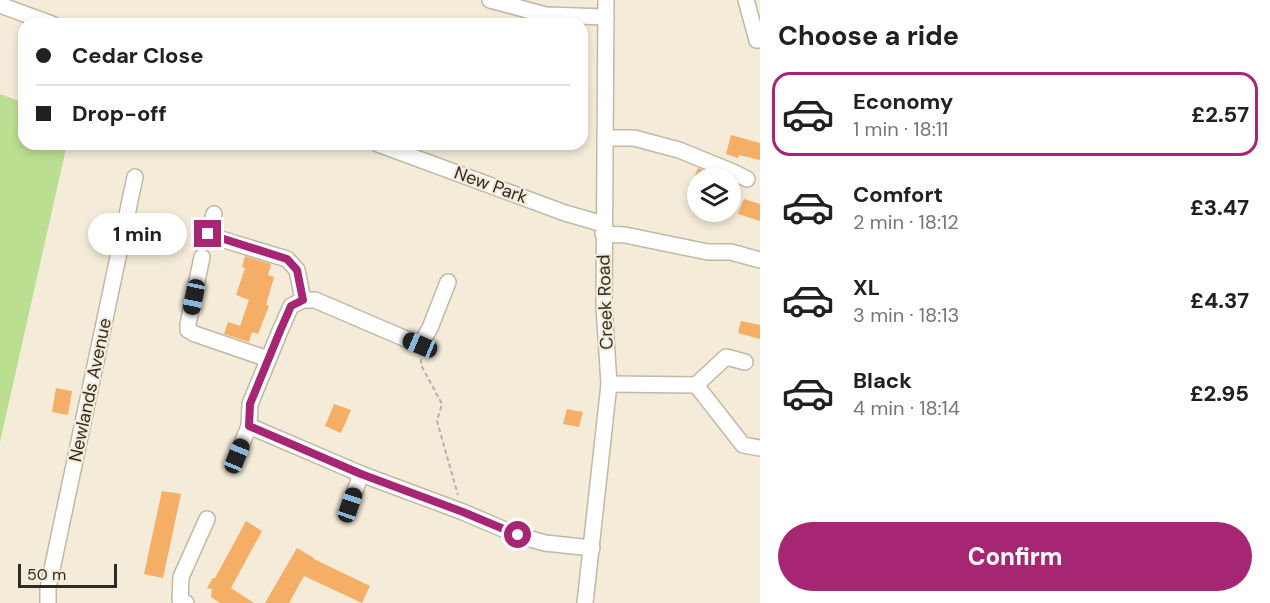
<!DOCTYPE html>
<meta charset="utf-8">
<style>
:root{--surface:#fff;--page:#f2f2f2;--text:#202124;--muted:#757577;--line:#e0e0e0;--accent:#a72673}
body{margin:0;font-family:"DM Sans",sans-serif;background:var(--page);color:var(--text);height:100vh;display:flex;flex-direction:column;font-size:22px;white-space:nowrap}
*{box-sizing:border-box;margin:0}
p{font-size:20px;color:var(--muted)}
.icon{flex:none;width:33px;height:33px;fill:none;stroke:currentColor;stroke-width:2;stroke-linecap:round;stroke-linejoin:round}
.map{position:relative;flex:1;overflow:hidden}
.panel{display:flex;flex-direction:column;background:var(--surface);width:510px}
.panel>*{flex:none}
.banner{position:absolute;left:18px;top:18px;width:570px;height:132px;border-radius:18px;box-shadow:0 3px 9px #0003;display:grid;align-content:center;height:132px;padding:0 18px;background:var(--surface)}
.buttons{position:absolute;left:687px;top:168px;display:grid;gap:12px}
.buttons a{display:grid;place-items:center;width:54px;height:54px;border-radius:50%;background:var(--surface);box-shadow:0 3px 9px #0003;font-size:30px}
.scale{position:absolute;left:18px;bottom:15px;width:99px;box-sizing:border-box;padding-left:6px;border:3px solid #2f2c25;border-top:0;font-size:16px;line-height:21px;white-space:nowrap;color:#2f2c25;-webkit-text-stroke:4px #f4ebd9;paint-order:stroke}
.end{position:absolute;width:27px;height:27px;margin:-14px;border:8px solid #a72673;background:#fff;box-shadow:0 0 0 3px #fff}
.from{border-radius:50%}
.bubble{position:absolute;height:42px;border-radius:21px;background:var(--surface);box-shadow:0 3px 9px #0003;font-size:20px;font-weight:800;line-height:42px;text-align:center}
.car{position:absolute;width:18px;height:36px;margin:-18px -9px;border-radius:8px;box-shadow:0 0 4px 2px #0007;background:linear-gradient(#222 24%,#8ab4d8 0 40%,#222 0 76%,#8ab4d8 0 86%,#222 0)}
.banner b{display:flex;align-items:center;gap:21px;height:57px;font-size:22px}
.banner b+b{border-top:2px solid var(--line)}
.banner i{width:15px;height:15px;background:var(--text)}
ul{padding:0;list-style:none}
li{display:flex;align-items:center;gap:18px;height:84px;margin:0 12px 9px;padding:0 6px;border:3px solid transparent;border-radius:18px}
li div{flex:1}
li b{display:block;font-size:22px}
li em{font-style:normal;font-weight:800}
li.current{border-color:var(--accent)}
li>.icon{width:54px;height:54px;stroke-width:1.5}
h2{padding:0 18px;font-size:27px;line-height:72px}
.cta{display:flex;gap:12px;margin-top:auto;padding:12px 18px}
.cta a{flex:1;height:69px;border-radius:36px;background:var(--accent);color:#fff;font-size:24px;font-weight:800;line-height:69px;text-align:center}
main{display:flex;flex:1;min-height:0}
.map>svg:first-child{display:block}
</style>
<main>
<div class="map">
<svg width="760" height="603" viewBox="0 0 760 603">
<rect width="100%" height="100%" fill="#f4ebd9"/>
<!-- green -->
<path fill="#bbdf91" d="M 0,94 L 24,103 L 24,144 L 67,144 L 0,442 Z"/>
<!-- building -->
<g fill="#f4ae66">
<path d="M 731,135 L 760,143 L 760,160 L 739,155 L 738,158 L 726,154 Z"/>
<path d="M 698,168 L 723,178 L 694,178 Z"/>
<path d="M 744,199 L 760,204 L 760,221 L 738,214 Z"/>
<path d="M 245,256 L 271,264 L 268,275 L 274,277 L 266,305 L 269,306 L 258,334 L 252,332 L 249,342 L 224,334 L 228,322 L 240,326 L 249,300 L 236,295 L 245,268 L 242,267 Z"/>
<path d="M 741,321 L 760,325 L 760,339 L 738,333 Z"/>
<path d="M 56,388 L 72,391 L 68,415 L 52,412 Z"/>
<path d="M 334,404 L 351,410 L 341,433 L 325,426 Z"/>
<path d="M 567,409 L 583,412 L 579,427 L 563,424 Z"/>
<path d="M 162,491 L 181,494 L 163,578 L 144,574 Z"/>
<path d="M 246,521 L 262,531 L 231,588 L 254,603 L 220,603 L 211,597 L 212,589 L 207,588 L 213,578 L 215,578 Z"/>
<path d="M 297,548 L 314,558 L 314,559 L 370,586 L 362,603 L 304,576 L 289,603 L 265,603 Z"/>
</g>
<g fill="none" stroke-linecap="round" stroke-linejoin="round">
<defs>
<g id="minor">
<path d="M 490,0 L 546,15 L 606,17"/>
<path d="M 746,0 L 757,40 L 760,40"/>
<path d="M 0,5 L 52,24"/>
<path d="M 605,138 L 634,138 L 679,150 L 733,172 L 747,179"/>
<path d="M 378,144 L 565,213 L 603,224"/>
<path d="M 214,214 L 208,235 L 287,259 L 297,270 L 303,300"/>
<path d="M 603,234 L 625,235 L 708,252 L 731,252 L 760,260"/>
<path d="M 202,257 L 188,324 L 188,330 L 195,334 L 268,359"/>
<path d="M 448,282 L 430,328 L 420,345 L 315,300 L 303,300 L 291,306 L 280,331 L 250,404 L 249,426 L 361,474 L 463,512 L 517,535 L 545,543 L 592,548"/>
<path d="M 609,384 L 696,385 L 743,445 L 760,448"/>
<path d="M 696,385 L 726,357 L 745,362"/>
<path d="M 237,456 L 249,426"/>
<path d="M 350,505 L 361,474"/>
<path d="M 48,603 L 48,588 L 135,177"/>
<path d="M 186,603 L 180,599 L 181,577 L 207,519"/>
<path d="M 585,603 L 609,384 L 604,306 L 606,0"/>
</g>
</defs>
<!-- minor casing -->
<use href="#minor" stroke="#c1b8a7" stroke-width="18"/>
<!-- path -->
<path stroke="#b9b1a3" stroke-width="2" stroke-dasharray="4.5 3" stroke-linecap="butt" d="M 421,359 L 421,365 L 442,404 L 437,421 L 458,495"/>
<!-- minor -->
<use href="#minor" stroke="#fff" stroke-width="15"/>
</g>
<g fill="none" stroke-linecap="round" stroke-linejoin="round">
<!-- route -->
<path stroke="#a72673" stroke-width="8" d="M 208,234 L 287,259 L 297,270 L 303,300 L 291,306 L 280,331 L 250,404 L 249,426 L 361,474 L 463,512 L 518,535"/>
</g>
<g text-anchor="middle" stroke-width="4.5" stroke-linejoin="round" paint-order="stroke">
<!-- street labels -->
<g font-size="18" fill="#2f2c25" stroke="#f4ebd9">
<text transform="translate(491 185) rotate(20)" y="6">New Park</text>
<text transform="translate(605 302) rotate(-92)" y="6">Creek Road</text>
<text transform="translate(90 390) rotate(-78)" y="6">Newlands Avenue</text>
</g>
</g>
</svg>
<div class="buttons">
<a><svg class="icon" aria-label="layers" viewBox="0 0 24 24"><path d="M12 4l9 5-9 5-9-5zM3 14l9 5 9-5"/></svg></a>
</div>
<div class="scale">50 m</div>
<i class="end from" style="left:518px;top:535px"></i>
<i class="end" style="left:208px;top:234px"></i>
<div class="bubble" style="left:88px;top:213px;width:99px">1 min</div>
<i class="car" style="left:194px;top:297px;rotate:192deg"></i>
<i class="car" style="left:420px;top:345px;rotate:293deg"></i>
<i class="car" style="left:237px;top:456px;rotate:22deg"></i>
<i class="car" style="left:350px;top:505px;rotate:19deg"></i>
<div class="banner">
<b><i class="from"></i>Cedar Close</b>
<b><i></i>Drop-off</b>
</div>
</div>
<section class="panel">
<h2>Choose a ride</h2>
<ul>
<li class="current"><svg class="icon" aria-label="car" viewBox="0 0 24 24"><path d="M5 17H2v-5l4-1 3-4h7l3 4 3 1v5h-3M9 17h6M6 11h13"/><circle cx="7" cy="17" r="2"/><circle cx="17" cy="17" r="2"/></svg><div><b>Economy</b><p>1 min · 18:11</p></div><em>£2.57</em></li>
<li><svg class="icon" aria-label="car" viewBox="0 0 24 24"><path d="M5 17H2v-5l4-1 3-4h7l3 4 3 1v5h-3M9 17h6M6 11h13"/><circle cx="7" cy="17" r="2"/><circle cx="17" cy="17" r="2"/></svg><div><b>Comfort</b><p>2 min · 18:12</p></div><em>£3.47</em></li>
<li><svg class="icon" aria-label="car" viewBox="0 0 24 24"><path d="M5 17H2v-5l4-1 3-4h7l3 4 3 1v5h-3M9 17h6M6 11h13"/><circle cx="7" cy="17" r="2"/><circle cx="17" cy="17" r="2"/></svg><div><b>XL</b><p>3 min · 18:13</p></div><em>£4.37</em></li>
<li><svg class="icon" aria-label="car" viewBox="0 0 24 24"><path d="M5 17H2v-5l4-1 3-4h7l3 4 3 1v5h-3M9 17h6M6 11h13"/><circle cx="7" cy="17" r="2"/><circle cx="17" cy="17" r="2"/></svg><div><b>Black</b><p>4 min · 18:14</p></div><em>£2.95</em></li>
</ul>
<div class="cta"><a>Confirm</a></div>
</section>
</main>
